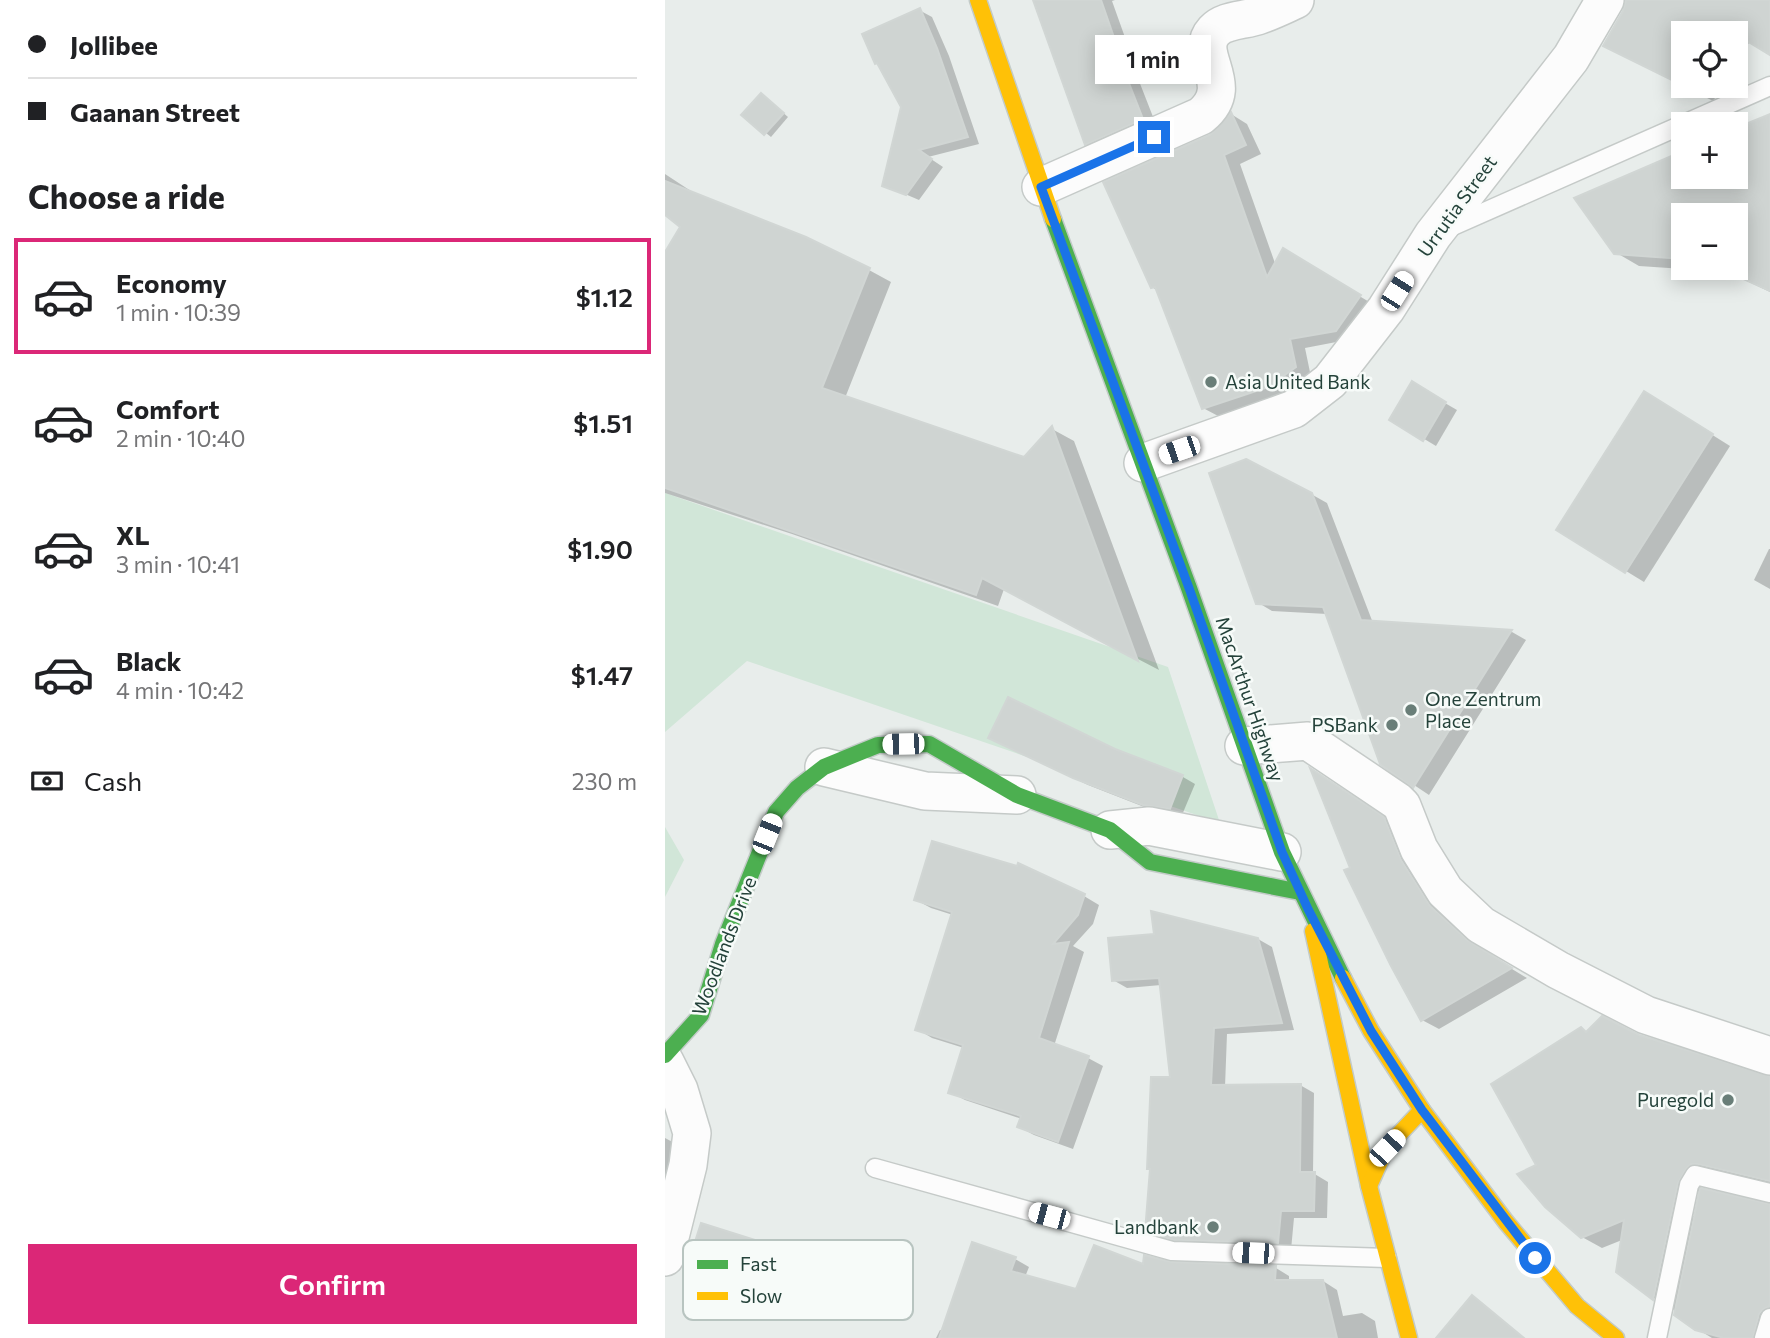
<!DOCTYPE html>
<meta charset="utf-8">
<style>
:root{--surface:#fff;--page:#f6f6f6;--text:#202124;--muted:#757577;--line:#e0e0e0;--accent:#db2777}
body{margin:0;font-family:Commissioner,sans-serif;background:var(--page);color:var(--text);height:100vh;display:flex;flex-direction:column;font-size:26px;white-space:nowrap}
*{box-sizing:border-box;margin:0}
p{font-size:23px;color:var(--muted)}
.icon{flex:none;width:38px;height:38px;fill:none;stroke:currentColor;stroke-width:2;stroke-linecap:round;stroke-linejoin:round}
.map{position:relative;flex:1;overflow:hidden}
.panel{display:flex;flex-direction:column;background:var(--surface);width:665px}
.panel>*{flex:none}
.top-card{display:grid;align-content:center;height:154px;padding:0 28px;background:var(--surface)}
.fabs{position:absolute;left:1006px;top:21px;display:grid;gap:14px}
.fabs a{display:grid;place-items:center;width:77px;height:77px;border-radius:0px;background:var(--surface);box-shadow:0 4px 18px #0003;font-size:35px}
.end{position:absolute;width:32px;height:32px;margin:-16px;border:9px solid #1a73e8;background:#fff;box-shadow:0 0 0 4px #fff}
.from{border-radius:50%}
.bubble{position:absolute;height:49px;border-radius:0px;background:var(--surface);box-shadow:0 4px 18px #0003;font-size:23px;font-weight:600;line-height:49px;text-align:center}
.car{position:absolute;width:21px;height:42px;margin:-21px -10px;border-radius:9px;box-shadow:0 0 5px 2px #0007;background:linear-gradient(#fff 24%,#345 0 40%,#fff 0 76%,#345 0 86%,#fff 0)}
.top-card b{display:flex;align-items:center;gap:24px;height:66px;font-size:26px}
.top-card b+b{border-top:2px solid var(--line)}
.top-card i{width:18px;height:18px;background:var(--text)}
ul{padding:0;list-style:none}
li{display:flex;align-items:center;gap:21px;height:116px;margin:0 14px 10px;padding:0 14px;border:4px solid transparent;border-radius:0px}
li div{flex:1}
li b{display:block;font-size:26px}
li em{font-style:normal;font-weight:600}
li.active{border-color:var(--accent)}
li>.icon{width:63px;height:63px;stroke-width:1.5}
h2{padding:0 28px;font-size:32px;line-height:84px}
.pay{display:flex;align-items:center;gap:18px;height:77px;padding:0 28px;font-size:26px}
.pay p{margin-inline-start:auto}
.button{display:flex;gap:14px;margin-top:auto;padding:14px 28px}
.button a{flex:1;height:80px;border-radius:0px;background:var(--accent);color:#fff;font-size:28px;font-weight:600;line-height:80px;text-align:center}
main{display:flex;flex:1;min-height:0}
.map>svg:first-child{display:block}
</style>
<main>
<section class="panel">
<div class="top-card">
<b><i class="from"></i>Jollibee</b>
<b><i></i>Gaanan Street</b>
</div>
<h2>Choose a ride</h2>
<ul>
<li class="active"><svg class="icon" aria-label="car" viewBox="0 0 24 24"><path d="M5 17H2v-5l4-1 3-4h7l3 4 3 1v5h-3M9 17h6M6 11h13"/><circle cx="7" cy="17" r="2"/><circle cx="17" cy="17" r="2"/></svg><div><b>Economy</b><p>1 min · 10:39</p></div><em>$1.12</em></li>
<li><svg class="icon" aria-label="car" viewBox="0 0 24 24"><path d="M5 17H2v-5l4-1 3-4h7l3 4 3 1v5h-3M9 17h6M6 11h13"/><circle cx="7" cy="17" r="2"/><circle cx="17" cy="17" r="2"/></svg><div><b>Comfort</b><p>2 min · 10:40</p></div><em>$1.51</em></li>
<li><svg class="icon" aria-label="car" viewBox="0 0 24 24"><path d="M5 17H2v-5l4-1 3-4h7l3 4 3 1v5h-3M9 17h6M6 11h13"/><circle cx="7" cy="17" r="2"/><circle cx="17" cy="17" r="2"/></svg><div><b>XL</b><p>3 min · 10:41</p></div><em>$1.90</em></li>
<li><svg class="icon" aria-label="car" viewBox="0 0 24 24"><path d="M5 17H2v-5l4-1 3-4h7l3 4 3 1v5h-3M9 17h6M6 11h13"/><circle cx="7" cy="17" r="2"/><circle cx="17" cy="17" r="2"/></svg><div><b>Black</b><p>4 min · 10:42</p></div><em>$1.47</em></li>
</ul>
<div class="pay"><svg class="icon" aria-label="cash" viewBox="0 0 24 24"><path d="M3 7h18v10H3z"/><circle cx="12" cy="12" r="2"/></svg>Cash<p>230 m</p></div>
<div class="button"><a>Confirm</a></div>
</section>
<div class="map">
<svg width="1105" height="1338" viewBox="0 0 1105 1338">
<rect width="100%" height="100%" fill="#e8edeb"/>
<!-- green -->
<g fill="#d1e6d8">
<path d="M 0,493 L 503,667 L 555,823 L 82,661 L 0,732 Z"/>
<path d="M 0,827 L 19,860 L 0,897 Z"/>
</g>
<!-- shadow -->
<g fill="#0003" fill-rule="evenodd">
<path d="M 369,0 L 450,0 L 447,1 L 467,57 L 465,58 L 492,127 L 436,152 L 421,144 Z"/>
<path d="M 962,0 L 1105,0 L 1105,53 L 1085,41 L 1071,64 L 1071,33 L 1018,33 L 1018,86 L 1058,86 L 1048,101 L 963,58 L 960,11 Z"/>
<path d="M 254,10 L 267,17 L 284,56 L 314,144 L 263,157 L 278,167 L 254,200 L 219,185 L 238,107 L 212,63 Z"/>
<path d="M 102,99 L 123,117 L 106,137 L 79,115 Z"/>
<path d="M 566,114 L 582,124 L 596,154 L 575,164 L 611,266 L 619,251 L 711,306 L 687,339 L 640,348 L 646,377 L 620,396 L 555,417 L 538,408 L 493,291 L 487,287 L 546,137 Z"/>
<path d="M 1105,116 L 1105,292 L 1063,272 L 974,266 L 950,252 L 911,198 L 1018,153 L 1018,177 L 1071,177 L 1071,130 ZM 1018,215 L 1071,215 L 1071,268 L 1018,268 Z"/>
<path d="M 0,174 L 32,195 L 204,270 L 226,282 L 180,398 L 359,459 L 387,429 L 409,441 L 494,670 L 339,589 L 333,606 L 127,534 L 0,493 L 0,255 L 17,226 L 0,213 Z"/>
<path d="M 747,384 L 792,410 L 771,446 L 726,419 Z"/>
<path d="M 998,404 L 1065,446 L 979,582 L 894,530 Z"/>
<path d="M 646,494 L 662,503 L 708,623 L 847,632 L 861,640 L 764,795 L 716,763 L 662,614 L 607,611 L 592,602 Z"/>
<path d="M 1104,549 L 1105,549 L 1105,589 L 1089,580 Z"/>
<path d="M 338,744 L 449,750 L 518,777 L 530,784 L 517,815 L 492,812 L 423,785 Z"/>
<path d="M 662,780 L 735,829 L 782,917 L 819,952 L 862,978 L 774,1029 L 757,1020 L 688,868 Z"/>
<path d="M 419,896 L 434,905 L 428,924 L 408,946 L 419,952 L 389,1046 L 423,1058 L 438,1066 L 408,1149 L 369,1135 L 354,1127 L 357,1119 L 300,1100 L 285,1092 L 299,1048 L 267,1038 L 252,1029 L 288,915 L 266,908 L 251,900 Z"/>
<path d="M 593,939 L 607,947 L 629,1030 L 562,1034 L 560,1087 L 635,1085 L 649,1093 L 648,1173 L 663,1182 L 662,1218 L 629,1218 L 626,1250 L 524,1247 L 496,1239 L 482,1231 L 507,1079 L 496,985 L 462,988 L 448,980 Z"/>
<path d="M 922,1033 L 974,1037 L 1105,1078 L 1105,1187 L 1041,1179 L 1032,1194 L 1028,1216 L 1105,1205 L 1105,1338 L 1047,1338 L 1029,1327 L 1011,1311 L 989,1298 L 953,1271 L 957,1240 L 937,1248 L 917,1237 L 874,1165 Z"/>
<path d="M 0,1138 L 17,1147 L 0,1193 Z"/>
<path d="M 37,1225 L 108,1248 L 120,1255 L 112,1279 L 110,1279 L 100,1314 L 29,1295 L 17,1288 Z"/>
<path d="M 350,1259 L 364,1267 L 360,1277 L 412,1291 L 480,1266 L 506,1264 L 611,1268 L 624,1276 L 624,1281 L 658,1281 L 672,1290 L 678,1316 L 697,1313 L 710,1321 L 713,1338 L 271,1338 L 275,1330 L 278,1331 Z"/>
</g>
<!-- building -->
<g fill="#cfd4d2" stroke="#d1d6d4" stroke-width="2">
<path d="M 368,0 L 436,0 L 453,49 L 451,50 L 478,119 L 420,145 Z"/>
<path d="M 961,0 L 1105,0 L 1105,55 L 1062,29 L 1059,33 L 1018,33 L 1018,86 L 1027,86 L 1025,89 L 938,46 L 958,11 Z"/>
<path d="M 255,8 L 272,48 L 303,137 L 254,150 L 267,159 L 241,195 L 217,186 L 236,107 L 212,63 L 210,64 L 197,34 Z"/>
<path d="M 96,93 L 119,113 L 99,135 L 76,115 Z"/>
<path d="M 566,112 L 581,145 L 559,155 L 602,277 L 618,248 L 696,295 L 671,331 L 625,339 L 631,367 L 603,387 L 537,409 L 490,287 L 486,288 L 438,182 L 545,135 Z"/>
<path d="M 1105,114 L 1105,291 L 1054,268 L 1071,268 L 1071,215 L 1018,215 L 1018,259 L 949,254 L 909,198 L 1018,151 L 1018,177 L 1071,177 L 1071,128 Z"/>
<path d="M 0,181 L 141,237 L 205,268 L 157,388 L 359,457 L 387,426 L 473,661 L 317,578 L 311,595 L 0,488 L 0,252 L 15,227 L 0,215 Z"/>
<path d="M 747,381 L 781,402 L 758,441 L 724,420 Z"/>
<path d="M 979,391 L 1048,434 L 960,573 L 891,530 Z"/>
<path d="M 581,459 L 647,493 L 696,620 L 847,630 L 748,788 L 715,764 L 658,607 L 591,604 L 544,473 Z"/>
<path d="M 343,697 L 450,749 L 518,775 L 505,809 L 478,805 L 408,778 L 323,738 Z"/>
<path d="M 645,768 L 719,817 L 736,860 L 765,906 L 802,940 L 847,968 L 756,1021 L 726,966 L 679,870 L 685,868 Z"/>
<path d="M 267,841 L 352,866 L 353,863 L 420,894 L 413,915 L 388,944 L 404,942 L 374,1038 L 424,1056 L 393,1142 L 352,1127 L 356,1116 L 283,1093 L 298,1045 L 250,1030 L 287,912 L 249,900 Z"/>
<path d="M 486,911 L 593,938 L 617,1023 L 549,1028 L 546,1085 L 636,1084 L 635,1172 L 650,1172 L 649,1211 L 616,1211 L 613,1243 L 509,1240 L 480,1232 L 485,1169 L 482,1169 L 486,1077 L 505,1077 L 494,978 L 447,981 L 443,938 L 489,934 Z"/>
<path d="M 937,1016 L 974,1035 L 1105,1076 L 1105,1181 L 1033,1164 L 1026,1164 L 1021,1169 L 1013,1183 L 988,1300 L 951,1272 L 959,1220 L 916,1238 L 880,1207 L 852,1174 L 871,1165 L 826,1084 L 916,1027 L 921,1032 Z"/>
<path d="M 1035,1188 L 1105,1204 L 1105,1303 L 1104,1307 L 1098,1309 L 1094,1314 L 1088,1338 L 1059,1338 L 1030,1330 L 1009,1315 Z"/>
<path d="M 36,1223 L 109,1246 L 100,1274 L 98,1273 L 88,1309 L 27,1292 L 37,1254 L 27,1251 Z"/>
<path d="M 307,1242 L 351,1257 L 346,1271 L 411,1289 L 429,1245 L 478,1264 L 479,1255 L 506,1262 L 611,1266 L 610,1280 L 658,1280 L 672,1338 L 274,1338 Z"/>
<path d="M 807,1295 L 859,1338 L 771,1338 Z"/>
</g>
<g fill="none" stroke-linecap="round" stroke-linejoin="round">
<defs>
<g id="lane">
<path d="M 781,229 L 1105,86"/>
<path d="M 210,1168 L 507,1251 L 722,1258"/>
<path d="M 992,1338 L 1024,1185 L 1030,1175 L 1105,1193"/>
<path d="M 1099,1338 L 1105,1318"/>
</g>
<g id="street">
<path d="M 376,187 L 536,116 C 574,85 527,55 549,31 C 560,19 580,21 595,15 C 607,11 619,5 630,0"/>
<path d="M 478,463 L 629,409 L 665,381 L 721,309 L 768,235 L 906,58 L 940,0"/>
<path d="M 579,746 L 643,741 L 732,801 L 737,806 L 754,849 L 780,891 L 816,925 L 893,970 L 981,1015 L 1105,1056"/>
<path d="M 159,767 L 260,791 L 352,795"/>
<path d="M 445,830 L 484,826 L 617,852"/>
<path d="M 0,1062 L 14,1090 L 27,1133 L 23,1165 L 0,1257"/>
</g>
<g id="fast">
<path d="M 388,219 L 524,588 L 617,852 L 678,978"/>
<path d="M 0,1055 L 36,1015 L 58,944 L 111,812 L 132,788 L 159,767 L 213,745 L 264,744 L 352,795 L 445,830 L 485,862 L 635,892"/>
</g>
<g id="slow">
<path d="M 313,0 L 388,219"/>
<path d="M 648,931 L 704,1186 L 744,1338"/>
<path d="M 678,978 L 706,1031 L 757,1110 L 841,1222 L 912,1306 L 951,1338"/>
<path d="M 704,1186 L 721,1148 L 757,1110"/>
</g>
</defs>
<!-- lane casing -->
<use href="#lane" stroke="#c5cac8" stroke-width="21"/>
<!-- street casing -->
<use href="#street" stroke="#c5cac8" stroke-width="40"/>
<!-- fast casing -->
<use href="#fast" stroke="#c3cbc8" stroke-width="19"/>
<!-- slow casing -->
<use href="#slow" stroke="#c3cbc8" stroke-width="19"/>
<!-- lane -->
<use href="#lane" stroke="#fcfcfc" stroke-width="18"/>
<!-- street -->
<use href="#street" stroke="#fcfcfc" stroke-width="37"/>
<!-- fast -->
<use href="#fast" stroke="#4caf50" stroke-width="16"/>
<!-- slow -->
<use href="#slow" stroke="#ffc107" stroke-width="16"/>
</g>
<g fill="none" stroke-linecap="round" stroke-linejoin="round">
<!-- route -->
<path stroke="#1a73e8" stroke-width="9" d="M 489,137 L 376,187 L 524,588 L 617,852 L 643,909 L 706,1031 L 757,1110 L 870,1258"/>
</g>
<!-- markers -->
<g fill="#697e78" stroke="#f7fbf9" stroke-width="2.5">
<circle cx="546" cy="382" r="7"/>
<circle cx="746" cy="710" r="7"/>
<circle cx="727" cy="725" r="7"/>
<circle cx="1063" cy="1100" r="7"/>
<circle cx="548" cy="1227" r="7"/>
</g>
<g text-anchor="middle" stroke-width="5" stroke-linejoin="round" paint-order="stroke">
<!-- street labels -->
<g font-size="19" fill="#24423a" stroke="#f7fbf9">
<text transform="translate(792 206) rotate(-54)" y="7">Urrutia Street</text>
<text transform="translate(585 699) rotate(71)" y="7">MacArthur Highway</text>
<text transform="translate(59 946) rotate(-69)" y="7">Woodlands Drive</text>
</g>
<!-- poi labels -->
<g font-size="19" fill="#24423a" stroke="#f7fbf9" text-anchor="end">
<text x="560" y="389" text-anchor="start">Asia United Bank</text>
<text x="760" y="706" text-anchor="start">One Zentrum<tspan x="760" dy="22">Place</tspan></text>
<text x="713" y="732">PSBank</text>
<text x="1049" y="1107">Puregold</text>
<text x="534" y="1234">Landbank</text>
</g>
</g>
<!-- legend -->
<rect x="18" y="1240" width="230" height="80" rx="10" fill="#f7fbf9" stroke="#b8c4c0" stroke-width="2"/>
<rect x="32" y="1260" width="31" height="9" fill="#4caf50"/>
<rect x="32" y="1292" width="31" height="8" fill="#ffc107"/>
<g font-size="19" fill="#24423a">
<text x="75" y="1271">Fast</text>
<text x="75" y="1303">Slow</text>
</g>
</svg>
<div class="fabs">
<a><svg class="icon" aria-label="locate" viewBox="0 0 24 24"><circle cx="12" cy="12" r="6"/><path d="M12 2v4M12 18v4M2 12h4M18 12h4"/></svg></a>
<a>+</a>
<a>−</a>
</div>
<i class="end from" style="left:870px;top:1258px"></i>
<i class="end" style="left:489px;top:137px"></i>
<div class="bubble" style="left:430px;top:35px;width:116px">1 min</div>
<i class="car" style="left:732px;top:291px;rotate:32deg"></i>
<i class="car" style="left:514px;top:450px;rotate:251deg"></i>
<i class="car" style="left:238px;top:744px;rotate:269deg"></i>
<i class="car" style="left:102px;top:834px;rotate:22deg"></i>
<i class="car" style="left:722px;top:1148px;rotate:43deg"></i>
<i class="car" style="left:384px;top:1216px;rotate:285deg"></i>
<i class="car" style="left:588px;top:1253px;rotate:272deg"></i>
</div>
</main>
